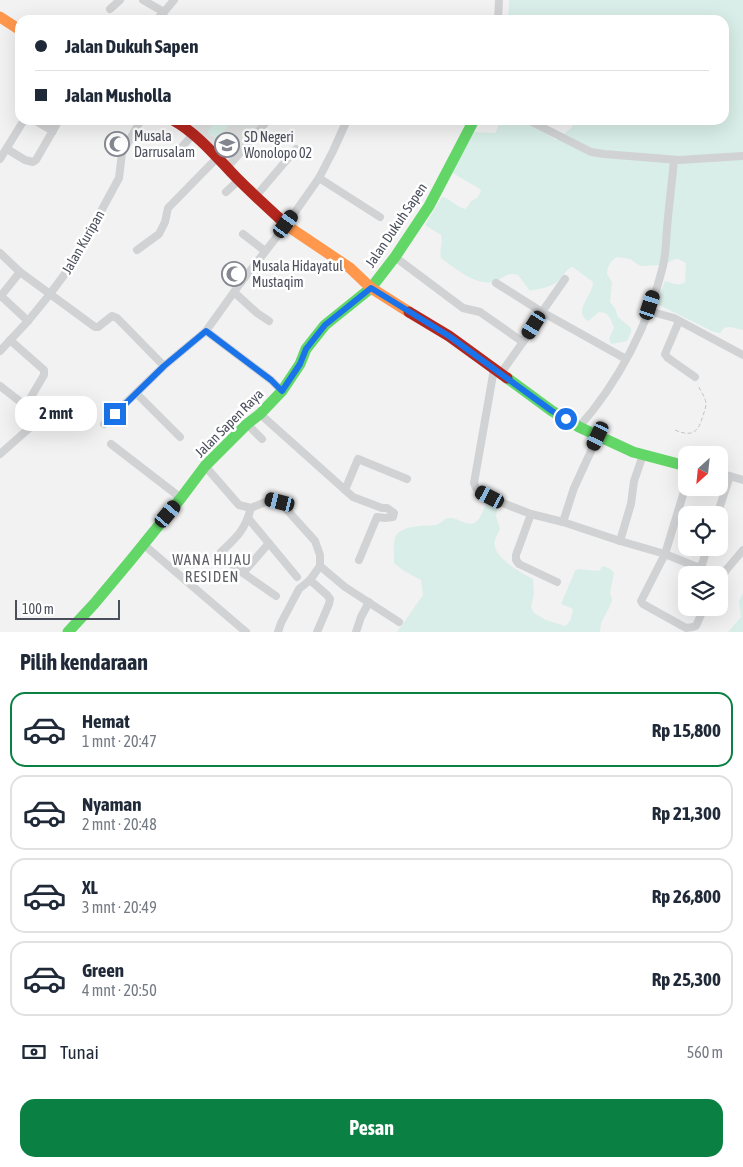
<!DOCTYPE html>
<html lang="id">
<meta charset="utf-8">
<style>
:root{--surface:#fff;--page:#f2f2f3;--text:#1f2937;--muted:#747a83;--line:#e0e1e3;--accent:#0b8043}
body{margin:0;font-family:"Asap Condensed",sans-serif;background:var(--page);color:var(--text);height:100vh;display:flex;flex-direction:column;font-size:19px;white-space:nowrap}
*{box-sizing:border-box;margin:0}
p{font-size:16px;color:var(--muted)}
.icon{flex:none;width:28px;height:28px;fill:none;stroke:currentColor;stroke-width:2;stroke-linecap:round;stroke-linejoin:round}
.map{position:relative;height:632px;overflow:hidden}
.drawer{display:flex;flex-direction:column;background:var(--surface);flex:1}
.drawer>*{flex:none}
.hud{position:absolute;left:15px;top:15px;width:714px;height:110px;border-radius:15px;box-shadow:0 5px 20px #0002;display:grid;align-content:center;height:110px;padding:0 20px;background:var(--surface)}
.needle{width:32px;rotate:207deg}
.fabs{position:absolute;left:678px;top:446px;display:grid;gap:10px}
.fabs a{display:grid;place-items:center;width:50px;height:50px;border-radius:10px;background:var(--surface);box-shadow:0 5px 20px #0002;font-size:25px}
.scale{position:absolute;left:15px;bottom:12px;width:105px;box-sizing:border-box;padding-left:5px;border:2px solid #4b4f5c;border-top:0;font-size:14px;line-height:18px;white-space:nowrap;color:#4b4f5c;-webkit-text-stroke:4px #fff;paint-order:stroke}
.end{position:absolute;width:22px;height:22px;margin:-11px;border:6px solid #1a73e8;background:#fff;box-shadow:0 0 0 2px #fff}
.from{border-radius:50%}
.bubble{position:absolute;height:35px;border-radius:15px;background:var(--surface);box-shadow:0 5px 20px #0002;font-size:16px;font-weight:700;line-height:35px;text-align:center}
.car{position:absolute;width:15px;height:30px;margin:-15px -8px;border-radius:6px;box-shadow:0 0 4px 1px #0007;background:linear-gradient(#222 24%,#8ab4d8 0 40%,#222 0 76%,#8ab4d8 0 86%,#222 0)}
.hud b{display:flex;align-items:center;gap:18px;height:48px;font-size:19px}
.hud b+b{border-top:1px solid var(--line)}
.hud i{width:12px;height:12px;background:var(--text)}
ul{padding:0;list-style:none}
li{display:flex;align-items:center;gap:15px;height:75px;margin:0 10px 8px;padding:0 10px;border:2px solid var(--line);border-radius:15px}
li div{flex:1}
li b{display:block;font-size:19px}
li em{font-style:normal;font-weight:700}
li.active{border-color:var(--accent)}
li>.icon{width:45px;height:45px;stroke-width:1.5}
h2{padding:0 20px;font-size:22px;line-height:60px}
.pay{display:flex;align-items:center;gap:12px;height:55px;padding:0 20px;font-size:19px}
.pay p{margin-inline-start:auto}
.primary-button{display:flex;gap:10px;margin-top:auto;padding:10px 20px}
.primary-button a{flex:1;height:58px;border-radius:15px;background:var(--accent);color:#fff;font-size:20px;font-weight:700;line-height:58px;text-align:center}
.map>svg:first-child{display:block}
</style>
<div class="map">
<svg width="743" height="632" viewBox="0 0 743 632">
<rect width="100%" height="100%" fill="#f2f2f2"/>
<!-- education -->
<path fill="#e0e1e1" d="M 194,120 L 257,120 L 262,124 L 231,162 L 187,128 Z"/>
<!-- green -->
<g fill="#d9eee8">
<path d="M 509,0 L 743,0 L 743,330 L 730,327 L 724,328 L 720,333 L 714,332 L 657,304 L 658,298 L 665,281 C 672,283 679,287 685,282 L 686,263 L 678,259 L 675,259 L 663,265 L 640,266 L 630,259 L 617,257 C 610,261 608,265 607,274 L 612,282 L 610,302 L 615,308 L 618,317 L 631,328 L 631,332 L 627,341 L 611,344 L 609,338 L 614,328 C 610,318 610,313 599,312 L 588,321 C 572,311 593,296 593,282 L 574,268 L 571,267 C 565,271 563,277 557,282 C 549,288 540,288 530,291 L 518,275 C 505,271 503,280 492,282 C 476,286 453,267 441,258 C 439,251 443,243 441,235 L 425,225 L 442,197 C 451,199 457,208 466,209 L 471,201 L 477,198 L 481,192 L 480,189 L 451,172 L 474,132 L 495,133 L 498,127 L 498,120 L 522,120 L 557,140 L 572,127 L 575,120 L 724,120 L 724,20 L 508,20 Z"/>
<path d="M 217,120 L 228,120 L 231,122 L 217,140 L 207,132 Z"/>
<path d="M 487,504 L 495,507 L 497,510 L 496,516 L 500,529 C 499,532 496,536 495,540 C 490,556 521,573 533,579 L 534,594 L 531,607 L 534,613 L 546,620 L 565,626 L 570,621 L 573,609 L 561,604 L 575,571 L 578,569 L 599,571 L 603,566 C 607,567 611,569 614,573 L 610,593 L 612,600 L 610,606 L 601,623 L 600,632 L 397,632 L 423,595 L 421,580 L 404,571 L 394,563 C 394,538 390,529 420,526 C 425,525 430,526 435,525 C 443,524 442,517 452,518 C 459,519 468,526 474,523 C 482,519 482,509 487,504 Z"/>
<path d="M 743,593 L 743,632 L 728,632 L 741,617 L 739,601 Z"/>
</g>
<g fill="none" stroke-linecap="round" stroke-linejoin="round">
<!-- path -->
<path stroke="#bdc6c6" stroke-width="1" stroke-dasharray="4 2.5" stroke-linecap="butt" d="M 675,430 C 693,438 699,431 703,415 C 705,411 706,407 706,403 C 705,396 700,391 698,385"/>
<!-- street -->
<g stroke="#d1d2d4" stroke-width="8">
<path d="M 143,0 L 164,12 L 156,20"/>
<path d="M 110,9 L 120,0"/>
<path d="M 164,12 L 174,0"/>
<path d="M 498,20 L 499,0"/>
<path d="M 34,120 L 53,131"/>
<path d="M 528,120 L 591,152 L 604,154 L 679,160 L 743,156"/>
<path d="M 182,147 L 193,134"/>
<path d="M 7,149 L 25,160 L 33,162 L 36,160 L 59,120"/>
<path d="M 0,159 L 24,120"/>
<path d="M 227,168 L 268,120"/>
<path d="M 319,178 L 380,217"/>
<path d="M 226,192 L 239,180"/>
<path d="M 256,196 L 296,149"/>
<path d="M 243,234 L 265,251"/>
<path d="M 137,250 L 159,234 L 165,222 L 168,208 L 218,157"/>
<path d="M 0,253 L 20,272 L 0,297"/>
<path d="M 395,257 L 463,308 L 480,312 L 523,342"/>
<path d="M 20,272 L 95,327 L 98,327 L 112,316 L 117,318 L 164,366"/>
<path d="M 496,283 L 542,312 L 565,279"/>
<path d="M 234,292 L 257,313 L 269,321"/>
<path d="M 1,296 L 28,321"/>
<path d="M 649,311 L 674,318 L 743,355"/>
<path d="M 679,321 L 665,354 L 668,358 L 695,377"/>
<path d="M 206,331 L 271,380 L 282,391"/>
<path d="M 10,340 L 44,370 L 44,375 L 25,407"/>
<path d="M 0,351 L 28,321 L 50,294 L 73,263 L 119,178 L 122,153 L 141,120"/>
<path d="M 494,369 L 474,483 L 476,488 L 480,492 L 500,502 L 531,514 L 563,522 L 620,541 L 665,554 L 697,567 L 702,565 L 707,548"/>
<path d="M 501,373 L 523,342 L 542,312 L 626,359"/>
<path d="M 0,386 L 36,414 L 37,418 L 34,424 L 0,454"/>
<path d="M 136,393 L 180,437"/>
<path d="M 260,414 L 353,497 L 382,508 L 387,508 L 394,513 L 393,517 L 385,518 L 377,517 L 359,560"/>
<path d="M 104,424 L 164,366 L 206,331 L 239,285 L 286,225 L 319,178 L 333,151 L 347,120"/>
<path d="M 247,424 L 262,439"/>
<path d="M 579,427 C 618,383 649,324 663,266 C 666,254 666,241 667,228 C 669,205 672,182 674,160"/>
<path d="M 111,444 L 181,498"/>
<path d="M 205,466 L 239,505 L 251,508 L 270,500 L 280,502 L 315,541 L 320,555 L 320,566 L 310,580 L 299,589 L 281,623 L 278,632"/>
<path d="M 719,473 L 743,480"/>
<path d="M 686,485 L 665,554 L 641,601 L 643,604 L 686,628 L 693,627 L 696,626 L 704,608"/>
<path d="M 345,490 L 358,459 L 407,479"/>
<path d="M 251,508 C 245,530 237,537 221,552 L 221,556 L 243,573 L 276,596"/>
<path d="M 531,514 L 516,555 L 516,560 L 519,564 L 557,582"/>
<path d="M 717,515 L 730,476"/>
<path d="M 248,518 L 297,577"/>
<path d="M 563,522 L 574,488 L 598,436"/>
<path d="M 620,541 L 631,504 L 634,481 L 643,455"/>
<path d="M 143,544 L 246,632"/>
<path d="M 320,566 L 345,587 L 399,622"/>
<path d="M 243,573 L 269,543"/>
<path d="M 310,580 L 327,595 L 330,599 L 329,604 L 317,632"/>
<path d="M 719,581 L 727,569 L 743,550"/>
<path d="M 356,632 L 361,617 L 369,602"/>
</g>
<!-- fast -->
<g stroke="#63d668" stroke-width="11">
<path d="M 507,378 L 552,411 L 579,427 L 633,452 L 686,466"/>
<path d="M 68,632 L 94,604 L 130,561 L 181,498 L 205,466 L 247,424 L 260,414 L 282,391 L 300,364 L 306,349 L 325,325 L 371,288 L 395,257 L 429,206 L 474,120"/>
</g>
<!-- slow -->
<g stroke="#ff974d" stroke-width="11">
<path d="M 0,17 L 20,30"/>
<path d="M 279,218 L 286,225 L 350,268 L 371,288 L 409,312"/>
</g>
<!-- jam -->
<g stroke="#b3261e" stroke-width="11">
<path d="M 173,120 C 196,133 213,153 231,172 C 246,188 263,203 279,218"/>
<path d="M 409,312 L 449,336 L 507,378"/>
</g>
</g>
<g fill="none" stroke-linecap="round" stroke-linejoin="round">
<!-- route -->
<path stroke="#1a73e8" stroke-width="6" d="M 115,414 L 164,366 L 206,331 L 271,380 L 282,391 L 300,364 L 306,349 L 325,325 L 371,288 L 449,336 L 552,411 L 566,419"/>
</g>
<!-- icons -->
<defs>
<symbol id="mosque-ring" viewBox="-11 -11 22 22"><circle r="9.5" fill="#fff" stroke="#858890" stroke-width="1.5"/><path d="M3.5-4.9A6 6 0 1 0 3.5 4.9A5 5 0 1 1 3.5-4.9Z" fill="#858890"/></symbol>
<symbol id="school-ring" viewBox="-11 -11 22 22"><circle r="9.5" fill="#fff" stroke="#858890" stroke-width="1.5"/><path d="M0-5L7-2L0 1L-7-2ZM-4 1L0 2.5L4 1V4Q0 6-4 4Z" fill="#858890"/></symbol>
</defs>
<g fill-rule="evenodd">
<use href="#mosque-ring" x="103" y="130" width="28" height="28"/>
<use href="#school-ring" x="213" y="131" width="28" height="28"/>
<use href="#mosque-ring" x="220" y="260" width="28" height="28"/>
</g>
<g text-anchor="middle" stroke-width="5" stroke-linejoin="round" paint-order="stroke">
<!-- poi labels -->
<g font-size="14" fill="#4b4f5c" stroke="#fff" text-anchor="start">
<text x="134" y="141">Musala<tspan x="134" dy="16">Darrusalam</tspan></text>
<text x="244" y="142">SD Negeri<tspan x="244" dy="16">Wonolopo 02</tspan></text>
<text x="252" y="271">Musala Hidayatul<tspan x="252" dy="16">Mustaqim</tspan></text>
</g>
<!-- street labels -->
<g font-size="14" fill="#4b4f5c" stroke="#fff">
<text transform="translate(396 225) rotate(-56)" y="5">Jalan Dukuh Sapen</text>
<text transform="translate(83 242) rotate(-60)" y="5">Jalan Kuripan</text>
<text transform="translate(229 423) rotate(-45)" y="5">Jalan Sapen Raya</text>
</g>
<!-- neighbourhood labels -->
<g font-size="15" letter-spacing="1" fill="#5e5f65" stroke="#fff">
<text x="212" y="565">WANA HIJAU<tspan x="212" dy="17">RESIDEN</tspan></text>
</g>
</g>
</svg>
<div class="fabs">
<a><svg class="needle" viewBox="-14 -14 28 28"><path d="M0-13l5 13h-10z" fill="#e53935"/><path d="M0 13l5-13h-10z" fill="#747a83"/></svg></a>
<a><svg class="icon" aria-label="locate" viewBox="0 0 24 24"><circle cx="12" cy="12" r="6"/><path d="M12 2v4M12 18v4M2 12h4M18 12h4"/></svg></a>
<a><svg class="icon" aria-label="layers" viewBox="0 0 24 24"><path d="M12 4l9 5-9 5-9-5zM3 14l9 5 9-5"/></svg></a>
</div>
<div class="scale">100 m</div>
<i class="end from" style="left:566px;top:419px"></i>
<i class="end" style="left:115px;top:414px"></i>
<div class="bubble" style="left:15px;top:396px;width:82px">2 mnt</div>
<i class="car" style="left:286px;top:224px;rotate:36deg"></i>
<i class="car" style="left:650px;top:305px;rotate:18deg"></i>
<i class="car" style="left:534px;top:325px;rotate:212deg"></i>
<i class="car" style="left:598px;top:436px;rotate:205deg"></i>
<i class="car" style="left:490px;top:497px;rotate:297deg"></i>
<i class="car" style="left:280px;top:502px;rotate:284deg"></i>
<i class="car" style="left:168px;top:514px;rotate:40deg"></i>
<div class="hud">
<b><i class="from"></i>Jalan Dukuh Sapen</b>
<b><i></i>Jalan Musholla</b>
</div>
</div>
<section class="drawer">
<h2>Pilih kendaraan</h2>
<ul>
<li class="active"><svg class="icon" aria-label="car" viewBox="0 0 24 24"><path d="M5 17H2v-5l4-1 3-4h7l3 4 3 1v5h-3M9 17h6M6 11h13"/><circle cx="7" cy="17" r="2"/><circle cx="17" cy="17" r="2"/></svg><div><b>Hemat</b><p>1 mnt · 20:47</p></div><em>Rp 15,800</em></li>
<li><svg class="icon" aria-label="car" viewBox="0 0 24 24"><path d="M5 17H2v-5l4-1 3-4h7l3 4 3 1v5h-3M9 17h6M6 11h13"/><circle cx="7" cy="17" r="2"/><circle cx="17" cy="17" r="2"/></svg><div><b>Nyaman</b><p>2 mnt · 20:48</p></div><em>Rp 21,300</em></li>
<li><svg class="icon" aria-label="car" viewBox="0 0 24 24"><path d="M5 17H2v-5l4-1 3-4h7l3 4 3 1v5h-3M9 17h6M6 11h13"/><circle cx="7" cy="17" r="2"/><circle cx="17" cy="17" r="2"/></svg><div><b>XL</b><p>3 mnt · 20:49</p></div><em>Rp 26,800</em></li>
<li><svg class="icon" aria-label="car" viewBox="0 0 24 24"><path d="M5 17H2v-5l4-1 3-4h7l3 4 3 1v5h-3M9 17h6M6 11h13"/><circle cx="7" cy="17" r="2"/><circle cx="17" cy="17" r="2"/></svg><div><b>Green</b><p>4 mnt · 20:50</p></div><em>Rp 25,300</em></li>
</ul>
<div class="pay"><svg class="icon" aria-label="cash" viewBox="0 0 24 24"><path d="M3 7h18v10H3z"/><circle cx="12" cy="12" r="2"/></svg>Tunai<p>560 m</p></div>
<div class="primary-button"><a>Pesan</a></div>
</section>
